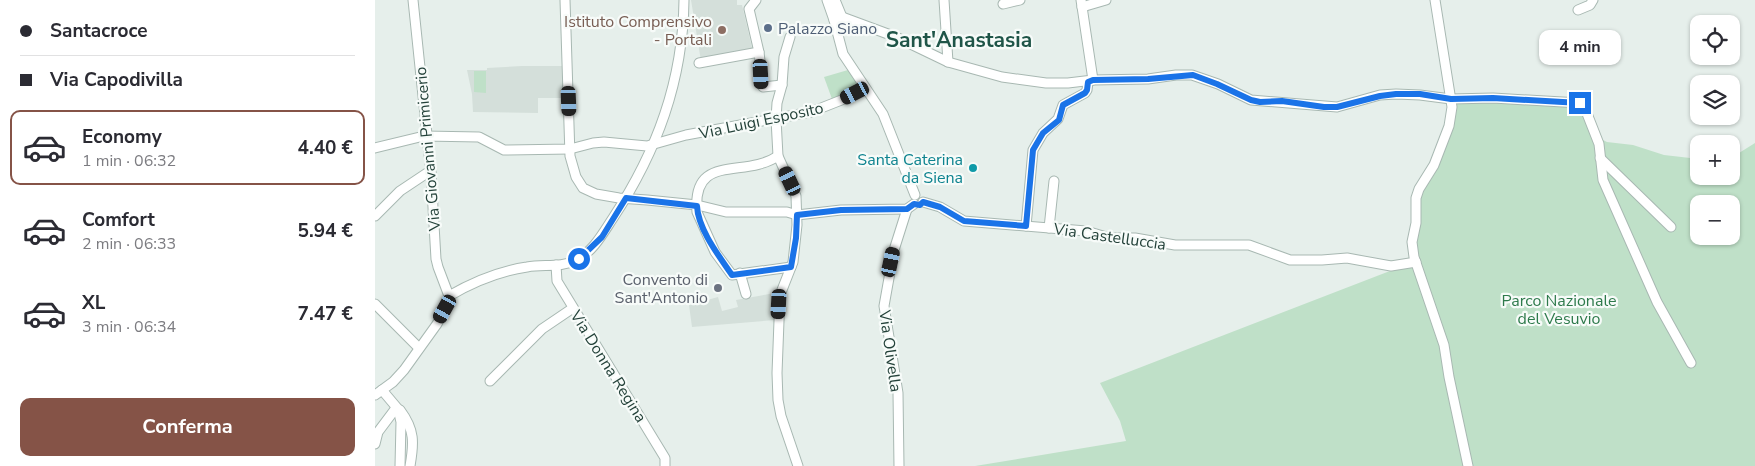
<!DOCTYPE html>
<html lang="it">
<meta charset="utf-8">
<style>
:root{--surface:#fff;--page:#f7f7f7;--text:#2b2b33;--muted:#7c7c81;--line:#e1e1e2;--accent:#855347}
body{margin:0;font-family:"Nunito Sans",sans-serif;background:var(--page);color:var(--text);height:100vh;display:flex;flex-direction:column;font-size:19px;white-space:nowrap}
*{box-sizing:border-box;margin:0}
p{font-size:16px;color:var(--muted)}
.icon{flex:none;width:28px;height:28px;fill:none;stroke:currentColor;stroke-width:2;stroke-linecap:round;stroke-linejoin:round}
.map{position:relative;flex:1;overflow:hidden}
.side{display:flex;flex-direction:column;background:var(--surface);width:375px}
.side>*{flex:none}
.hud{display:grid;align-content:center;height:110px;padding:0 20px;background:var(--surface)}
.tools{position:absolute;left:1315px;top:15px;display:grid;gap:10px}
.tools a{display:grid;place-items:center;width:50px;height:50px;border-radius:10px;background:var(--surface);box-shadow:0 1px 4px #0004;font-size:25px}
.end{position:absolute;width:22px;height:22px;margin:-11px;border:6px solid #1a73e8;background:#fff;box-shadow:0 0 0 2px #fff}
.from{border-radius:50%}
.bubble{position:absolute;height:35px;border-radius:10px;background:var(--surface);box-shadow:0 1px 4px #0004;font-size:16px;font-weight:700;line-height:35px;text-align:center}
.car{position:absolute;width:15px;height:30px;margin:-15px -8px;border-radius:6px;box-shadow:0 0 4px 1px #0007;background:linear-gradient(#222 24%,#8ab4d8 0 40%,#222 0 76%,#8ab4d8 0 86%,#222 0)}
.hud b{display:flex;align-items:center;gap:18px;height:48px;font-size:19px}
.hud b+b{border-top:1px solid var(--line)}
.hud i{width:12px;height:12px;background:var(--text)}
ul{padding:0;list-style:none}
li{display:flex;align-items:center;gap:15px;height:75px;margin:0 10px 8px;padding:0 10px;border:2px solid transparent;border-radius:10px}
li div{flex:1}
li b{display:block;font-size:19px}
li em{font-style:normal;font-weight:700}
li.current{border-color:var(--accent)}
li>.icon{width:45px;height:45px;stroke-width:1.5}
.action{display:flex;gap:10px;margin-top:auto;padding:10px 20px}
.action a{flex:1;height:58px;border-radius:10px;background:var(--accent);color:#fff;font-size:20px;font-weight:700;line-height:58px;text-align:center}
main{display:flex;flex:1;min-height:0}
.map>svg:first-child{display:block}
</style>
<main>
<section class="side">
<div class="hud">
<b><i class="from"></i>Santacroce</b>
<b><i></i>Via Capodivilla</b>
</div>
<ul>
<li class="current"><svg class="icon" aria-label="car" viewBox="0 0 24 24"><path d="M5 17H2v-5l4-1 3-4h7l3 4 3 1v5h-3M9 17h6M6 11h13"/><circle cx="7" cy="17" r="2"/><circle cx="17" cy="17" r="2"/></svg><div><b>Economy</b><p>1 min · 06:32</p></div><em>4.40 €</em></li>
<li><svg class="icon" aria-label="car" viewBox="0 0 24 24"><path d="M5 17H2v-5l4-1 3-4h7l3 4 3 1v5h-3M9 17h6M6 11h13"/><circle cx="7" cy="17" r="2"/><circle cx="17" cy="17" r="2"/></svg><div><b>Comfort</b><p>2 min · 06:33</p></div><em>5.94 €</em></li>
<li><svg class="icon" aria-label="car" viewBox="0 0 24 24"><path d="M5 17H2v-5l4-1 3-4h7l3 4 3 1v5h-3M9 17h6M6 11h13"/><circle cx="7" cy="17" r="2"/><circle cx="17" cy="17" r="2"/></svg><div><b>XL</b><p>3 min · 06:34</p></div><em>7.47 €</em></li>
</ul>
<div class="action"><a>Conferma</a></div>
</section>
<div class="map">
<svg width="1380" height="466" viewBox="0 0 1380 466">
<rect width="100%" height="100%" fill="#e6efeb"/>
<!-- built -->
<g fill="#d4dfda">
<path d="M 316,0 L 362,0 L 362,5 L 367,5 L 378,52 L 326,61 Z"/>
<path d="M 147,66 L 189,66 L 190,98 L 163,98 L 163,113 L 98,112 L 97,94 L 92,70 L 112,70 L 112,68 Z"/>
<path d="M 400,293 L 400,320 L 317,327 L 314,305 L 343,297 L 347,311 L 363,307 L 361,300 Z"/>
</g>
<!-- green -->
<g fill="#bfe0c8" fill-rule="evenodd">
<path d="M 473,70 L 482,82 L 481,87 L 457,99 L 449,77 Z"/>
<path d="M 99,71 L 111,71 L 111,93 L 99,92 Z"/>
<path d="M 1078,96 L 1178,100 L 1210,98 L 1226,139 L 1232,142 L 1258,145 L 1289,155 L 1324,159 L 1324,176 L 1356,176 L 1356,158 L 1380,143 L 1380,466 L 600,466 L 751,441 L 745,421 L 725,383 L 1033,264 L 1036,260 L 1043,199 L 1071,128 ZM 1324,204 L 1356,204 L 1356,236 L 1324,236 Z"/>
</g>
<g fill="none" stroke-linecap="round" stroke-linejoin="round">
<defs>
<g id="minor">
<path d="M 38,0 L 56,173 L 61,259 L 63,267 L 74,296"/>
<path d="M 190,0 L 195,156 L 201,177 L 208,188 L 221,194 L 244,198 L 272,200 L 322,205 L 351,212 L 412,212 L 422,215 L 466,210 L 532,209 L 539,204"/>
<path d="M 381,0 L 374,9 L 384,52 L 388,87 L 407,85"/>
<path d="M 452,0 L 459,20 L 467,17 L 460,0"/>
<path d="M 569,0 L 573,62"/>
<path d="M 1060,0 L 1077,107 L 1074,126 L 1059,165 L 1044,189 L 1041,198 L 1041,223 L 1037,242 L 1039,257 L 1069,345 L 1074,377 L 1093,466"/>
<path d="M 628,4 L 645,0"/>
<path d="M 707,7 L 731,0"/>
<path d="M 1203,10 L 1215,5 L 1218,0"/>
<path d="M 467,17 L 521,37 L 573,62 L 627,77 L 671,83 L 693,83 L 718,80 L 773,79 L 801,75 L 817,75 L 843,84 L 876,100 L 962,107 L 1005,95 L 1021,94 L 1045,95 L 1076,99 L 1118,98 L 1205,103 L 1211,111 L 1224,144 L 1228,180 L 1282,302 L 1316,363"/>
<path d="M 459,20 L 468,54 L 508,114 L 540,195"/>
<path d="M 415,37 L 409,57 L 407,85 L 402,103 L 401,119 L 403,156 L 421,196 L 422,225 L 418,262 L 405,295 L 402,373 L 403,400 L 406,416 L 423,466"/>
<path d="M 324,63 L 384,52"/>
<path d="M 0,148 L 49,136 L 104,137 L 129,150 L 195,149 L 218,143 L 229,142 L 272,146 L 311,135 L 436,112 L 469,99 L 489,87"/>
<path d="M 403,156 C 369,179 317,152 322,212 L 340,252 L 357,275 L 416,267"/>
<path d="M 1225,158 L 1296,227"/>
<path d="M 548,202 L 565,207 L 589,221 L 711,231 L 735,238 L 760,238 L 800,245 L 874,245 L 915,260 L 947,260 L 972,258 L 1016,266 L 1041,262"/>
<path d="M 0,216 L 25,191 L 52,173 L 56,173"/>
<path d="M 651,226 L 658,150 L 668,133 L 683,119 L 688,105 L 710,93 L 712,90 L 713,82 L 718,80 L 706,0"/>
<path d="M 674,228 L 679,181"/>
<path d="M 181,265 L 182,281 L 290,458 L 290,466"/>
<path d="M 365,273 L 371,294"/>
<path d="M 74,296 C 98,282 125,271 152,267 C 169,264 186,268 201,260 C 218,252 228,233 238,218 C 282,151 308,81 309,0"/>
<path d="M 0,304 L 44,348"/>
<path d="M 115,381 L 167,329 L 198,308"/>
<path d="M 7,390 L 23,409 L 26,422 L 25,466"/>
<path d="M 0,395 L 18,382 L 29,370 L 62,324 L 70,309 L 74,296"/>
<path d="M 25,410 C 40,430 39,443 35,466"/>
<path d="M 0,444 L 3,432 L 21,408"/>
<path d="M 524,466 L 523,393 L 509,306 L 519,250 L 532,209"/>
</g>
</defs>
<!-- minor casing -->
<use href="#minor" stroke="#a8b8b2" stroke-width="11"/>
<!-- minor -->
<use href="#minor" stroke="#fff" stroke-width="9"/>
</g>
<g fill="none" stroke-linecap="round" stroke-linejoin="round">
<!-- route -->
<path stroke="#1a73e8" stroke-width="6" d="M 204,259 L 227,237 L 251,198 L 322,206 C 323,229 344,256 357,275 L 416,267 L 421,238 L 422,215 L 466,210 L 532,209 L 539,204 L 545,205 L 548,202 L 565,207 L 589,221 L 651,226 L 658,150 L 668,133 L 684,120 L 688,105 L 710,93 L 712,90 L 713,82 L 718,80 L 773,79 L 818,75 L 842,84 L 876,100 L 885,102 L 907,101 L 949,107 L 962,107 L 1005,96 L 1021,94 L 1045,94 L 1076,99 L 1118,98 L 1205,103"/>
</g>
<!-- markers -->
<circle fill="#5c6f8a" stroke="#f7fbf9" stroke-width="2" cx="393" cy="28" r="5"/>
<circle fill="#8d6e63" stroke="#f7fbf9" stroke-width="2" cx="347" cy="30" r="5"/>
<circle fill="#0f9aa8" stroke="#f7fbf9" stroke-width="2" cx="598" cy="168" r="5"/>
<circle fill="#6b7280" stroke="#f7fbf9" stroke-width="2" cx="343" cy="288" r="5"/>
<g text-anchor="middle" stroke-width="4.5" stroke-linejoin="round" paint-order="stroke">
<!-- education labels -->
<g font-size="16" fill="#785e54" stroke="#f7fbf9" text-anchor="end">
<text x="337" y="27">Istituto Comprensivo<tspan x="337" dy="18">- Portali</tspan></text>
</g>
<!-- service labels -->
<g font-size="16" fill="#4e5e75" stroke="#f7fbf9" text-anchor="start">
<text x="403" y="34">Palazzo Siano</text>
</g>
<!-- street labels -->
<g font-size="16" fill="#24423a" stroke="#f7fbf9">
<text transform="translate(386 120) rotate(-12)" y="6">Via Luigi Esposito</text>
<text transform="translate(52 149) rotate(-95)" y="6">Via Giovanni Primicerio</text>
<text transform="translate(735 236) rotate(8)" y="6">Via Castelluccia</text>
<text transform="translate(516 351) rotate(82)" y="6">Via Olivella</text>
<text transform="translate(234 366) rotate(58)" y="6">Via Donna Regina</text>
</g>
<!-- culture labels -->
<g font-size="16" fill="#0d838f" stroke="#f7fbf9" text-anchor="end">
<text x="588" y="165">Santa Caterina<tspan x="588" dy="18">da Siena</tspan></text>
</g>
<!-- worship labels -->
<g font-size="16" fill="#5b616d" stroke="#f7fbf9" text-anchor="end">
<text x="333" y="285">Convento di<tspan x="333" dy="18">Sant'Antonio</tspan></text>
</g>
<!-- park labels -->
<g font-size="16" fill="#2d7a4b" stroke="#f7fbf9">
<text x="1184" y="306">Parco Nazionale<tspan x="1184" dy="18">del Vesuvio</tspan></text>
</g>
<!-- district labels -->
<g font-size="21" font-weight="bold" fill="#1f5548" stroke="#f7fbf9">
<text x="584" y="47">Sant'Anastasia</text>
</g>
</g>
</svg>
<div class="tools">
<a><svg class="icon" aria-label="locate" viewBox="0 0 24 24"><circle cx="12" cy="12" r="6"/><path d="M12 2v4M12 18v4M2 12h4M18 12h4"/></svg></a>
<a><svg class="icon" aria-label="layers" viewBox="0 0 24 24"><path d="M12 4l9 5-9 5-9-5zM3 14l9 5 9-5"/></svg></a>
<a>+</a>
<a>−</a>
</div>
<i class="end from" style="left:204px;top:259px"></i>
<i class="end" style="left:1205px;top:103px"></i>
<div class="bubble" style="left:1164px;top:30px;width:82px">4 min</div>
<i class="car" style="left:386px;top:74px;rotate:177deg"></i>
<i class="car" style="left:480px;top:93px;rotate:243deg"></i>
<i class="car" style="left:194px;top:101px;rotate:178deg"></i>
<i class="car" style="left:415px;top:181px;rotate:335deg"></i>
<i class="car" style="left:516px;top:262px;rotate:12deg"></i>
<i class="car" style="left:404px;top:304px;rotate:183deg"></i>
<i class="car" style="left:70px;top:309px;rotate:209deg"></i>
</div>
</main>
